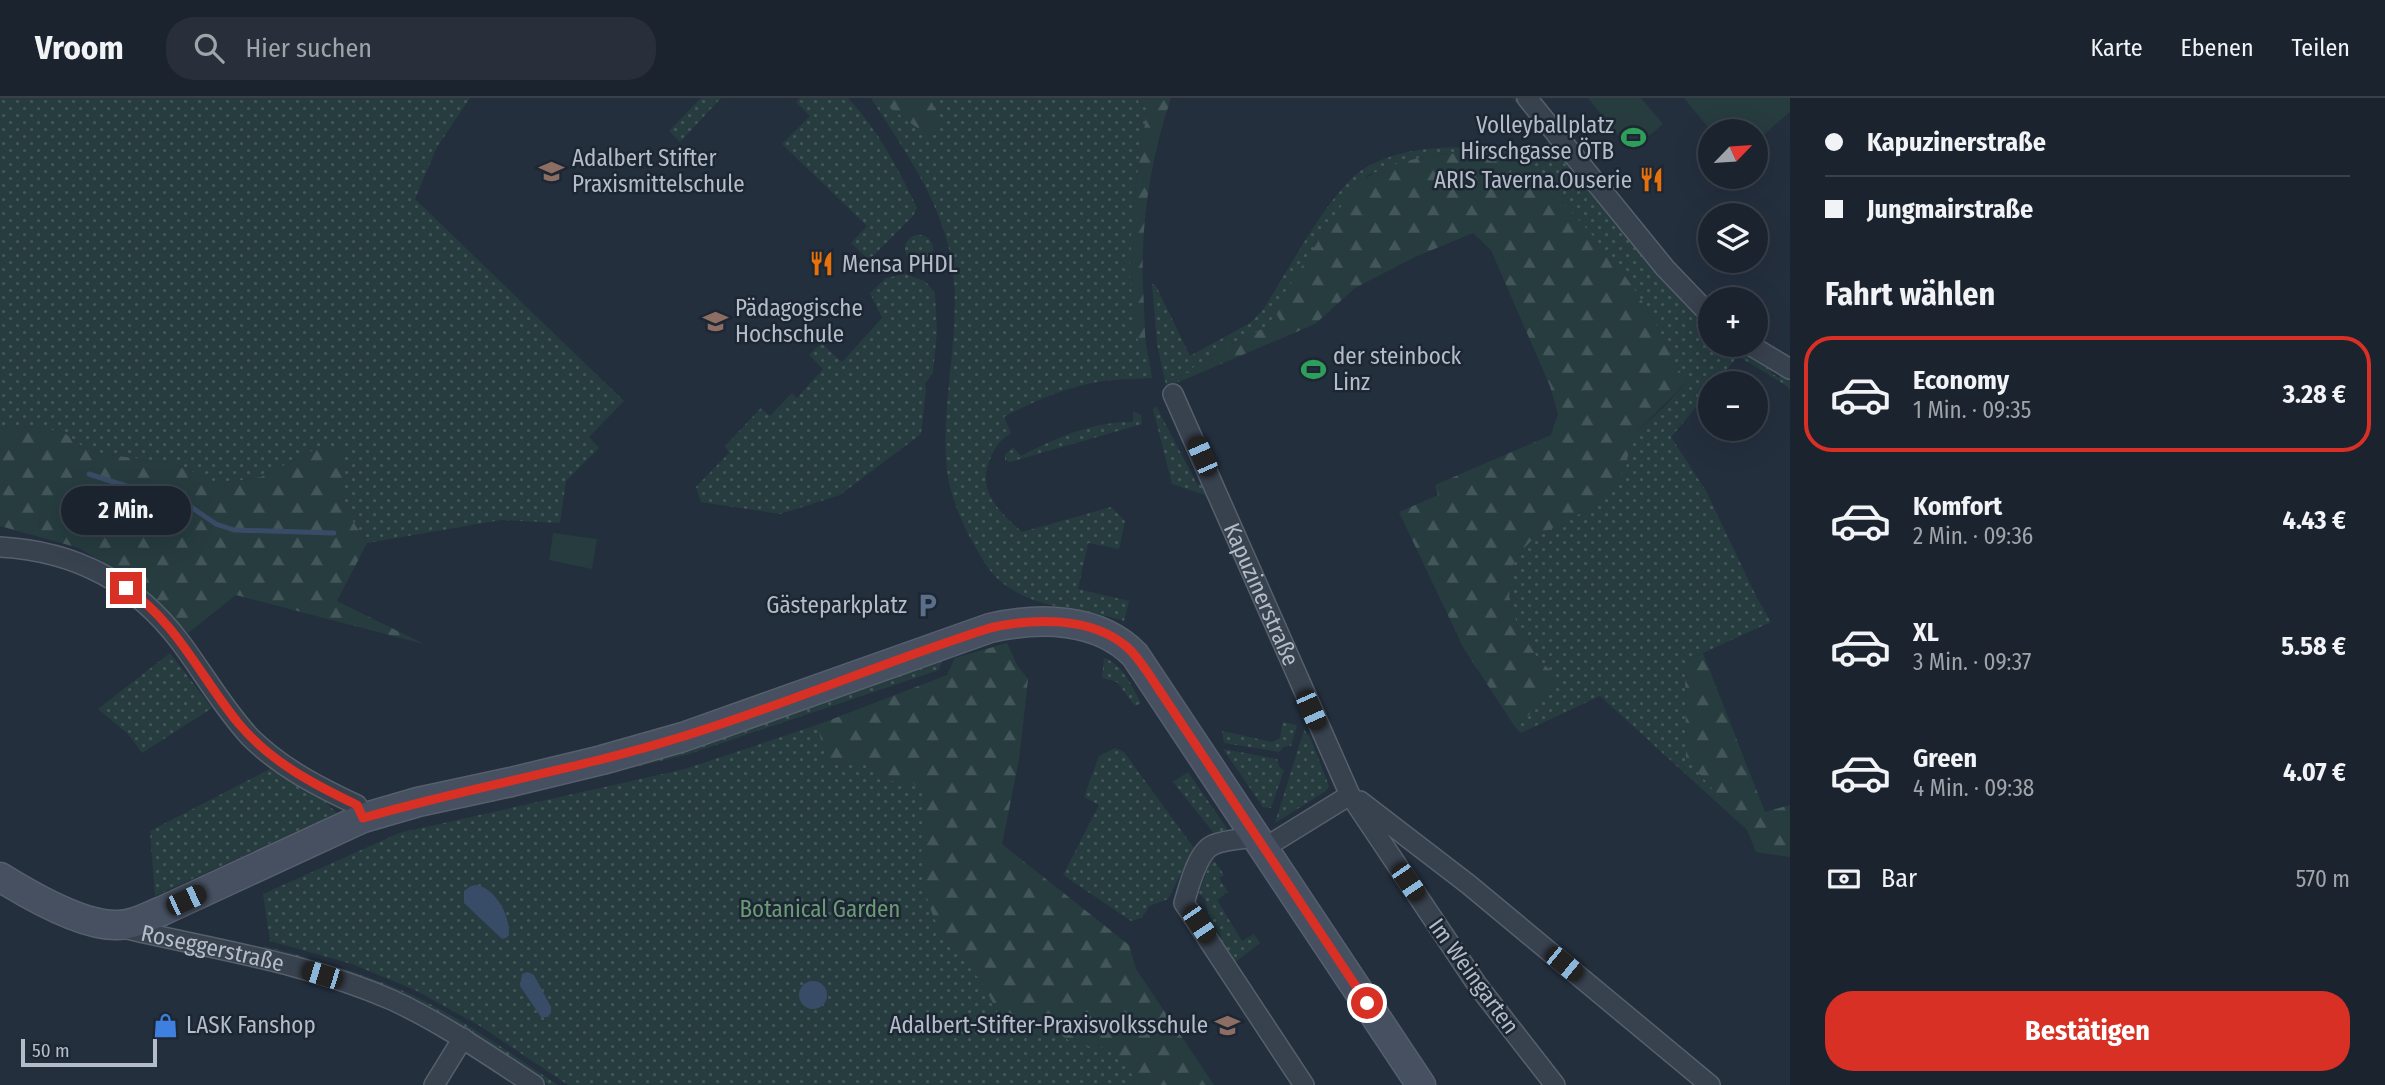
<!DOCTYPE html>
<html lang="de">
<meta charset="utf-8">
<style>
:root{--surface:#1b232e;--page:#282f3a;--text:#f1f3f6;--muted:#a0a4aa;--line:#39404a;--accent:#d93025}
body{margin:0;font-family:"Fira Sans Condensed",sans-serif;background:var(--page);color:var(--text);height:100vh;display:flex;flex-direction:column;font-size:26px;white-space:nowrap}
*{box-sizing:border-box;margin:0}
p{font-size:23px;color:var(--muted)}
.icon{flex:none;width:38px;height:38px;fill:none;stroke:currentColor;stroke-width:2;stroke-linecap:round;stroke-linejoin:round}
.map{position:relative;flex:1;overflow:hidden}
.panel{display:flex;flex-direction:column;background:var(--surface);width:595px}
.panel>*{flex:none}
.banner{display:grid;align-content:center;height:154px;padding:0 35px;background:var(--surface)}
.needle{width:46px;rotate:65deg}
.fabs{position:absolute;left:1698px;top:21px;display:grid;gap:14px}
.fabs a{display:grid;place-items:center;width:70px;height:70px;border-radius:50%;background:var(--surface);box-shadow:0 7px 28px #0002,0 0 0 2px var(--line);font-size:35px}
.scale{position:absolute;left:21px;bottom:18px;width:136px;box-sizing:border-box;padding-left:7px;border:4px solid #b4bcc9;border-top:0;font-size:19px;line-height:24px;white-space:nowrap;color:#b4bcc9;-webkit-text-stroke:5px #1d2633;paint-order:stroke}
.end{position:absolute;width:32px;height:32px;margin:-16px;border:9px solid #d93025;background:#fff;box-shadow:0 0 0 4px #fff}
.from{border-radius:50%}
.bubble{position:absolute;height:49px;border-radius:24px;background:var(--surface);box-shadow:0 7px 28px #0002,0 0 0 2px var(--line);font-size:23px;font-weight:700;line-height:49px;text-align:center}
.car{position:absolute;width:21px;height:42px;margin:-21px -10px;border-radius:9px;box-shadow:0 0 5px 2px #0007;background:linear-gradient(#222 24%,#8ab4d8 0 40%,#222 0 76%,#8ab4d8 0 86%,#222 0)}
.banner b{display:flex;align-items:center;gap:24px;height:66px;font-size:26px}
.banner b+b{border-top:2px solid var(--line)}
.banner i{width:18px;height:18px;background:var(--text)}
ul{padding:0;list-style:none}
li{display:flex;align-items:center;gap:21px;height:116px;margin:0 14px 10px;padding:0 21px;border:4px solid transparent;border-radius:28px}
li div{flex:1}
li b{display:block;font-size:26px}
li em{font-style:normal;font-weight:700}
li.on{border-color:var(--accent)}
li>.icon{width:63px;height:63px;stroke-width:1.5}
h2{padding:0 35px;font-size:32px;line-height:84px}
.pay{display:flex;align-items:center;gap:18px;height:77px;padding:0 35px;font-size:26px}
.pay p{margin-inline-start:auto}
.action{display:flex;gap:14px;margin-top:auto;padding:14px 35px}
.action a{flex:1;height:80px;border-radius:28px;background:var(--accent);color:#fff;font-size:28px;font-weight:700;line-height:80px;text-align:center}
header{display:flex;align-items:center;gap:42px;box-sizing:border-box;height:98px;padding:0 35px;background:var(--surface);border-bottom:2px solid var(--line)}
header strong{font-size:33px}
nav{display:flex;gap:38px;margin-inline-start:auto;font-size:24px}
.search{width:490px;height:63px;background:var(--page);display:flex;align-items:center;gap:18px;box-sizing:border-box;padding:0 24px;border-radius:28px;color:var(--muted);font-size:26px}
main{display:flex;flex:1;min-height:0}
.map>svg:first-child{display:block}
</style>
<header>
<strong>Vroom</strong>
<div class="search"><svg class="icon" aria-label="search" viewBox="0 0 24 24"><circle cx="10" cy="10" r="6"/><path d="M15 15l6 6"/></svg>Hier suchen</div>
<nav><a>Karte</a><a>Ebenen</a><a>Teilen</a></nav>
</header>
<main>
<div class="map">
<svg width="1790" height="987" viewBox="0 0 1790 987">
<defs>
<pattern id="grass-dots" width="8" height="8" patternUnits="userSpaceOnUse" patternTransform="scale(1.75)"><rect width="8" height="8" fill="#263c3f"/><path d="M2 2h.1M6 6h.1" fill="none" stroke="#435659" stroke-width="1.8" stroke-linecap="round"/></pattern>
<pattern id="forest-firs" width="22" height="20" patternUnits="userSpaceOnUse" patternTransform="scale(1.75)"><rect width="22" height="20" fill="#263c3f"/><path d="M5 1l3.5 6h-7zM16 11l3.5 6h-7z" fill="#435659"/></pattern>
</defs>
<rect width="100%" height="100%" fill="#242f3e"/>
<!-- grass -->
<g fill="url(#grass-dots)">
<path d="M 0,0 L 470,0 L 437,49 L 415,101 L 624,303 L 589,339 L 599,350 L 566,383 L 560,425 L 501,422 L 367,445 L 343,408 L 343,351 L 316,351 L 261,379 L 219,386 L 176,366 L 90,354 L 63,334 L 29,328 L 0,331 Z"/>
<path d="M 701,0 L 721,0 L 680,44 L 669,33 Z"/>
<path d="M 800,0 L 848,0 C 878,32 898,70 917,110 L 913,118 L 869,162 L 851,145 L 867,128 L 782,46 L 810,18 L 796,4 Z"/>
<path d="M 871,0 L 877,0 L 928,37 L 938,15 L 929,0 L 1141,0 L 1138,3 L 1147,11 L 1133,107 L 1138,242 L 1148,257 L 1152,280 C 1134,281 1115,281 1097,284 C 1064,290 1034,303 1004,319 L 1011,335 C 1002,341 998,345 993,355 C 974,390 997,412 1022,434 L 1111,409 L 1125,423 L 1119,451 L 1088,445 L 1078,491 L 1129,503 L 1124,523 C 1082,509 1034,513 999,482 C 987,471 980,457 972,443 C 961,423 950,397 947,373 C 939,304 965,225 950,155 C 938,98 902,49 871,0 Z"/>
<path d="M 1513,0 L 1521,0 L 1683,200 L 1710,227 L 1710,247 L 1738,247 L 1774,268 L 1771,275 L 1779,280 L 1784,273 L 1790,278 L 1790,290 L 1738,258 L 1716,285 L 1710,285 L 1710,293 L 1671,339 L 1706,393 L 1757,500 L 1771,524 L 1685,563 L 1686,659 L 1747,732 L 1600,598 L 1521,635 L 1515,629 L 1537,610 L 1550,572 L 1538,561 L 1518,529 L 1509,502 L 1511,471 L 1522,452 L 1535,438 L 1581,415 L 1626,368 L 1632,338 L 1664,309 L 1686,285 C 1673,261 1662,236 1648,213 C 1613,154 1561,106 1514,57 L 1443,56 L 1410,62 L 1368,77 L 1281,222 L 1225,249 L 1180,278 L 1179,284 L 1166,287 L 1157,246 L 1152,186 L 1155,186 L 1190,258 L 1250,225 L 1262,213 C 1286,177 1330,91 1365,70 C 1396,52 1435,48 1470,50 C 1493,51 1529,57 1549,43 Z"/>
<circle cx="919" cy="151" r="14"/>
<path d="M 905,176 L 925,183 L 935,195 L 937,233 L 933,275 L 925,285 L 926,292 L 921,336 L 840,397 L 780,416 L 701,404 L 696,389 L 729,355 L 725,348 L 761,310 L 770,318 L 792,295 L 797,300 L 823,271 L 809,257 L 821,245 L 842,264 L 882,220 L 870,195 L 886,180 Z"/>
<path d="M 1156,308 L 1197,386 L 1208,389 L 1208,395 L 1205,397 L 1172,386 L 1153,311 Z"/>
<path d="M 1133,313 L 1141,317 L 1142,326 L 1010,364 L 1005,362 L 1005,357 L 1013,349 L 1021,358 C 1055,340 1094,323 1133,324 Z"/>
<path d="M 170,555 L 212,610 L 142,655 L 128,636 L 98,611 Z"/>
<path d="M 944,556 L 939,572 L 689,656 L 463,711 L 465,705 Z"/>
<path d="M 1104,560 C 1123,566 1132,589 1141,605 L 1135,608 L 1117,584 L 1102,580 Z"/>
<path d="M 867,615 L 986,751 L 1173,987 L 568,987 L 480,928 L 415,892 L 352,866 L 270,843 L 263,796 L 399,735 L 685,671 L 829,623 Z"/>
<path d="M 1283,624 L 1297,627 L 1291,648 L 1284,649 L 1279,654 L 1224,645 L 1222,633 L 1272,644 L 1280,640 Z"/>
<path d="M 1304,632 L 1310,639 L 1329,688 L 1326,693 L 1275,725 Z"/>
<path d="M 1115,650 L 1124,654 L 1194,750 L 1168,801 L 1149,808 L 1142,820 L 1131,823 L 1063,777 L 1099,707 L 1084,699 L 1099,658 Z"/>
<path d="M 1223,651 L 1277,661 L 1280,670 L 1284,672 L 1271,710 L 1263,709 Z"/>
<path d="M 270,671 L 319,698 L 337,715 L 155,798 L 150,733 Z"/>
<path d="M 1188,674 L 1226,729 L 1228,734 L 1219,737 L 1213,734 L 1173,684 Z"/>
<path d="M 1214,762 L 1224,777 L 1219,780 L 1228,794 L 1217,802 L 1242,843 L 1254,836 L 1260,845 L 1233,866 L 1216,842 L 1221,839 L 1210,821 L 1205,801 L 1199,795 L 1209,767 Z"/>
<path d="M 264,848 C 314,861 364,875 412,897 C 463,921 511,956 558,987 L 549,987 L 479,941 L 263,853 Z"/>
</g>
<!-- forest -->
<g fill="url(#forest-firs)">
<path d="M 877,0 L 929,0 L 938,15 L 939,31 L 928,38 Z"/>
<path d="M 1141,0 L 1171,0 C 1148,68 1139,137 1144,208 C 1145,224 1144,241 1148,257 L 1138,242 L 1129,174 L 1133,107 L 1147,11 L 1138,3 Z"/>
<path d="M 1463,55 L 1514,57 C 1563,103 1614,155 1648,213 C 1662,236 1673,261 1686,285 L 1632,338 L 1626,368 L 1611,392 L 1581,415 L 1535,439 L 1522,452 L 1511,471 L 1509,502 L 1518,529 L 1538,561 L 1550,572 L 1554,587 L 1537,610 L 1515,629 L 1463,549 L 1399,414 L 1438,397 L 1435,387 L 1551,337 L 1558,316 L 1550,288 L 1491,152 L 1473,135 L 1415,159 L 1355,190 L 1315,226 L 1179,284 L 1180,278 L 1225,249 L 1280,222 L 1274,211 L 1353,90 C 1383,64 1424,57 1463,55 Z"/>
<path d="M 29,328 L 63,334 L 90,354 L 176,366 L 219,386 L 261,379 L 316,351 L 343,351 L 343,408 L 367,445 L 337,503 L 424,546 L 236,497 L 188,535 L 142,488 L 79,450 L 0,428 L 0,331 Z"/>
<path d="M 1007,545 L 1017,567 L 1028,581 L 1019,662 L 1002,746 L 1129,847 L 1136,871 L 1214,987 L 1138,987 L 1130,973 L 1113,955 L 1101,949 L 1077,948 L 1061,937 L 1016,934 L 1004,929 C 997,912 989,896 979,881 C 967,865 953,851 942,834 C 916,795 921,741 924,697 L 913,685 L 890,683 L 889,686 C 864,662 861,662 827,664 L 817,627 L 947,577 L 955,560 Z"/>
<path d="M 1703,555 L 1765,714 L 1790,707 L 1790,759 L 1756,754 L 1747,732 L 1686,660 L 1685,563 Z"/>
</g>
<!-- pitch -->
<g fill="#263c3f">
<path d="M 1588,0 L 1641,0 L 1663,26 L 1631,53 Z"/>
<path d="M 1684,0 L 1790,0 L 1790,14 L 1755,44 L 1755,33 L 1711,33 Z"/>
<path d="M 553,435 L 597,441 L 592,471 L 549,462 Z"/>
</g>
<!-- water -->
<g fill="#394c67">
<path d="M 476,787 C 496,790 510,818 509,837 L 506,840 L 502,841 L 464,805 L 464,793 L 471,788 Z"/>
<path d="M 528,874 L 534,877 L 551,909 L 551,915 L 548,919 L 541,919 L 520,888 L 522,876 Z"/>
<circle cx="813" cy="897" r="14"/>
</g>
<g fill="none" stroke-linecap="round" stroke-linejoin="round">
<!-- stream -->
<path stroke="#394c67" stroke-width="5" d="M 89,376 L 191,409 L 216,426 L 234,432 L 334,435"/>
<defs>
<g id="street">
<path d="M 1527,0 L 1665,170 L 1710,217"/>
<path d="M 1750,247 L 1790,271"/>
<path id="s1" d="M 1173,296 L 1350,697 L 1478,888 L 1555,987"/>
<path d="M 0,449 C 75,453 136,485 181,545 C 204,576 224,611 250,639 C 281,670 319,689 357,707 L 363,720"/>
<path d="M 1360,703 L 1468,786 L 1710,987"/>
<path d="M 1257,739 C 1244,741 1226,741 1213,747 C 1197,754 1189,789 1184,805 L 1304,987"/>
<path d="M 1264,750 L 1350,697"/>
<path id="s2" d="M 119,829 C 210,851 306,864 392,902 C 442,925 488,957 534,987"/>
<path d="M 434,987 L 463,940"/>
</g>
<path id="secondary" d="M 0,779 C 29,797 81,827 115,827 C 131,828 147,819 162,813 L 363,720 L 418,704 L 511,684 L 602,662 L 683,639 L 990,530 C 1039,519 1098,519 1135,557 L 1421,987"/>
</defs>
<!-- street casing -->
<use href="#street" stroke="#565f6c" stroke-width="22"/>
<!-- secondary casing -->
<use href="#secondary" stroke="#565f6c" stroke-width="31"/>
<!-- street -->
<use href="#street" stroke="#38414e" stroke-width="19"/>
<!-- secondary -->
<use href="#secondary" stroke="#465061" stroke-width="28"/>
</g>
<g fill="none" stroke-linecap="round" stroke-linejoin="round">
<!-- route -->
<path stroke="#d93025" stroke-width="9" d="M 126,490 C 177,524 201,580 239,626 C 271,664 313,686 357,707 L 363,720 C 468,689 576,672 681,639 C 785,607 886,563 990,530 C 1034,520 1091,518 1127,549 C 1136,557 1142,566 1148,575 L 1367,905"/>
</g>
<!-- icons -->
<defs>
<symbol id="stadium-bare" viewBox="-9 -9 18 18"><path d="M0-5a6.5 5 0 1 0 0 10a6.5 5 0 1 0 0-10ZM-3.5-1.8h7v3.6h-7Z" fill="#2e9e5b" stroke="#1d2633" stroke-width="2.5" paint-order="stroke"/></symbol>
<symbol id="school-bare" viewBox="-9 -9 18 18"><path d="M0-5L7-2L0 1L-7-2ZM-4 1L0 2.5L4 1V4Q0 6-4 4Z" fill="#8d6e63" stroke="#1d2633" stroke-width="2.5" paint-order="stroke"/></symbol>
<symbol id="restaurant-bare" viewBox="-9 -9 18 18"><path d="M-5-6h1v4h1v-4h1v4h1v-4h1v5L-1.5 .5V6h-2V.5L-5-1ZM5-6V6H3V1.5H1.5Q1.5-4 5-6Z" fill="#e8710a" stroke="#1d2633" stroke-width="2.5" paint-order="stroke"/></symbol>
<symbol id="university-bare" viewBox="-9 -9 18 18"><path d="M0-5L7-2L0 1L-7-2ZM-4 1L0 2.5L4 1V4Q0 6-4 4Z" fill="#8d6e63" stroke="#1d2633" stroke-width="2.5" paint-order="stroke"/></symbol>
<symbol id="parking-bare" viewBox="-9 -9 18 18"><path d="M-3.5-5.5H1a3.5 3.5 0 0 1 0 7H-1V5.5H-3.5ZM-1-3.4V-.6H.8a1.4 1.4 0 0 0 0-2.8Z" fill="#5c6f8a" stroke="#1d2633" stroke-width="2.5" paint-order="stroke"/></symbol>
<symbol id="shop-bare" viewBox="-9 -9 18 18"><path d="M-5-2.5h2.3a2.7 3.5 0 0 1 5.4 0H5L5.5 6h-11ZM-1.5-2.5h3a1.5 2.3 0 0 0-3 0Z" fill="#3f7fe0" stroke="#1d2633" stroke-width="2.5" paint-order="stroke"/></symbol>
</defs>
<g fill-rule="evenodd">
<use href="#stadium-bare" x="1616" y="22" width="35" height="35"/>
<use href="#school-bare" x="534" y="56" width="35" height="35"/>
<use href="#restaurant-bare" x="1634" y="64" width="35" height="35"/>
<use href="#restaurant-bare" x="804" y="148" width="35" height="35"/>
<use href="#university-bare" x="698" y="206" width="35" height="35"/>
<use href="#stadium-bare" x="1296" y="254" width="35" height="35"/>
<use href="#parking-bare" x="910" y="490" width="35" height="35"/>
<use href="#shop-bare" x="148" y="910" width="35" height="35"/>
<use href="#school-bare" x="1210" y="910" width="35" height="35"/>
</g>
<g text-anchor="middle" stroke-width="5" stroke-linejoin="round" paint-order="stroke">
<!-- poi labels -->
<g font-size="23" fill="#b4bcc9" stroke="#1d2633" text-anchor="start">
<text x="1614" y="35" text-anchor="end">Volleyballplatz<tspan x="1614" dy="26">Hirschgasse ÖTB</tspan></text>
<text x="572" y="68">Adalbert Stifter<tspan x="572" dy="26">Praxismittelschule</tspan></text>
<text x="1632" y="90" text-anchor="end">ARIS Taverna.Ouserie</text>
<text x="842" y="174">Mensa PHDL</text>
<text x="735" y="218">Pädagogische<tspan x="735" dy="26">Hochschule</tspan></text>
<text x="1333" y="266">der steinbock<tspan x="1333" dy="26">Linz</tspan></text>
<text x="907" y="515" text-anchor="end">Gästeparkplatz</text>
<text x="186" y="935">LASK Fanshop</text>
<text x="1208" y="935" text-anchor="end">Adalbert-Stifter-Praxisvolksschule</text>
</g>
<!-- street labels -->
<g font-size="23" fill="#b4bcc9" stroke="#1d2633">
<text dy="8" stroke="none"><textPath href="#s1" startOffset="219">Kapuzinerstraße</textPath></text>
<text dy="8" stroke="none"><textPath href="#s2" startOffset="96">Roseggerstraße</textPath></text>
<text transform="translate(1474 878) rotate(54)" y="8">Im Weingarten</text>
</g>
<!-- park labels -->
<g font-size="23" fill="#6b9a76" stroke="#1d2633">
<text x="820" y="819">Botanical Garden</text>
</g>
</g>
</svg>
<div class="fabs">
<a><svg class="needle" viewBox="-14 -14 28 28"><path d="M0-13l5 13h-10z" fill="#e53935"/><path d="M0 13l5-13h-10z" fill="#a0a4aa"/></svg></a>
<a><svg class="icon" aria-label="layers" viewBox="0 0 24 24"><path d="M12 4l9 5-9 5-9-5zM3 14l9 5 9-5"/></svg></a>
<a>+</a>
<a>−</a>
</div>
<div class="scale">50 m</div>
<i class="end from" style="left:1367px;top:905px"></i>
<i class="end" style="left:126px;top:490px"></i>
<div class="bubble" style="left:61px;top:388px;width:130px">2 Min.</div>
<i class="car" style="left:1202px;top:358px;rotate:336deg"></i>
<i class="car" style="left:1311px;top:612px;rotate:156deg"></i>
<i class="car" style="left:1408px;top:784px;rotate:146deg"></i>
<i class="car" style="left:186px;top:802px;rotate:65deg"></i>
<i class="car" style="left:1199px;top:826px;rotate:146deg"></i>
<i class="car" style="left:1564px;top:866px;rotate:129deg"></i>
<i class="car" style="left:322px;top:877px;rotate:287deg"></i>
</div>
<section class="panel">
<div class="banner">
<b><i class="from"></i>Kapuzinerstraße</b>
<b><i></i>Jungmairstraße</b>
</div>
<h2>Fahrt wählen</h2>
<ul>
<li class="on"><svg class="icon" aria-label="car" viewBox="0 0 24 24"><path d="M5 17H2v-5l4-1 3-4h7l3 4 3 1v5h-3M9 17h6M6 11h13"/><circle cx="7" cy="17" r="2"/><circle cx="17" cy="17" r="2"/></svg><div><b>Economy</b><p>1 Min. · 09:35</p></div><em>3.28 €</em></li>
<li><svg class="icon" aria-label="car" viewBox="0 0 24 24"><path d="M5 17H2v-5l4-1 3-4h7l3 4 3 1v5h-3M9 17h6M6 11h13"/><circle cx="7" cy="17" r="2"/><circle cx="17" cy="17" r="2"/></svg><div><b>Komfort</b><p>2 Min. · 09:36</p></div><em>4.43 €</em></li>
<li><svg class="icon" aria-label="car" viewBox="0 0 24 24"><path d="M5 17H2v-5l4-1 3-4h7l3 4 3 1v5h-3M9 17h6M6 11h13"/><circle cx="7" cy="17" r="2"/><circle cx="17" cy="17" r="2"/></svg><div><b>XL</b><p>3 Min. · 09:37</p></div><em>5.58 €</em></li>
<li><svg class="icon" aria-label="car" viewBox="0 0 24 24"><path d="M5 17H2v-5l4-1 3-4h7l3 4 3 1v5h-3M9 17h6M6 11h13"/><circle cx="7" cy="17" r="2"/><circle cx="17" cy="17" r="2"/></svg><div><b>Green</b><p>4 Min. · 09:38</p></div><em>4.07 €</em></li>
</ul>
<div class="pay"><svg class="icon" aria-label="cash" viewBox="0 0 24 24"><path d="M3 7h18v10H3z"/><circle cx="12" cy="12" r="2"/></svg>Bar<p>570 m</p></div>
<div class="action"><a>Bestätigen</a></div>
</section>
</main>
